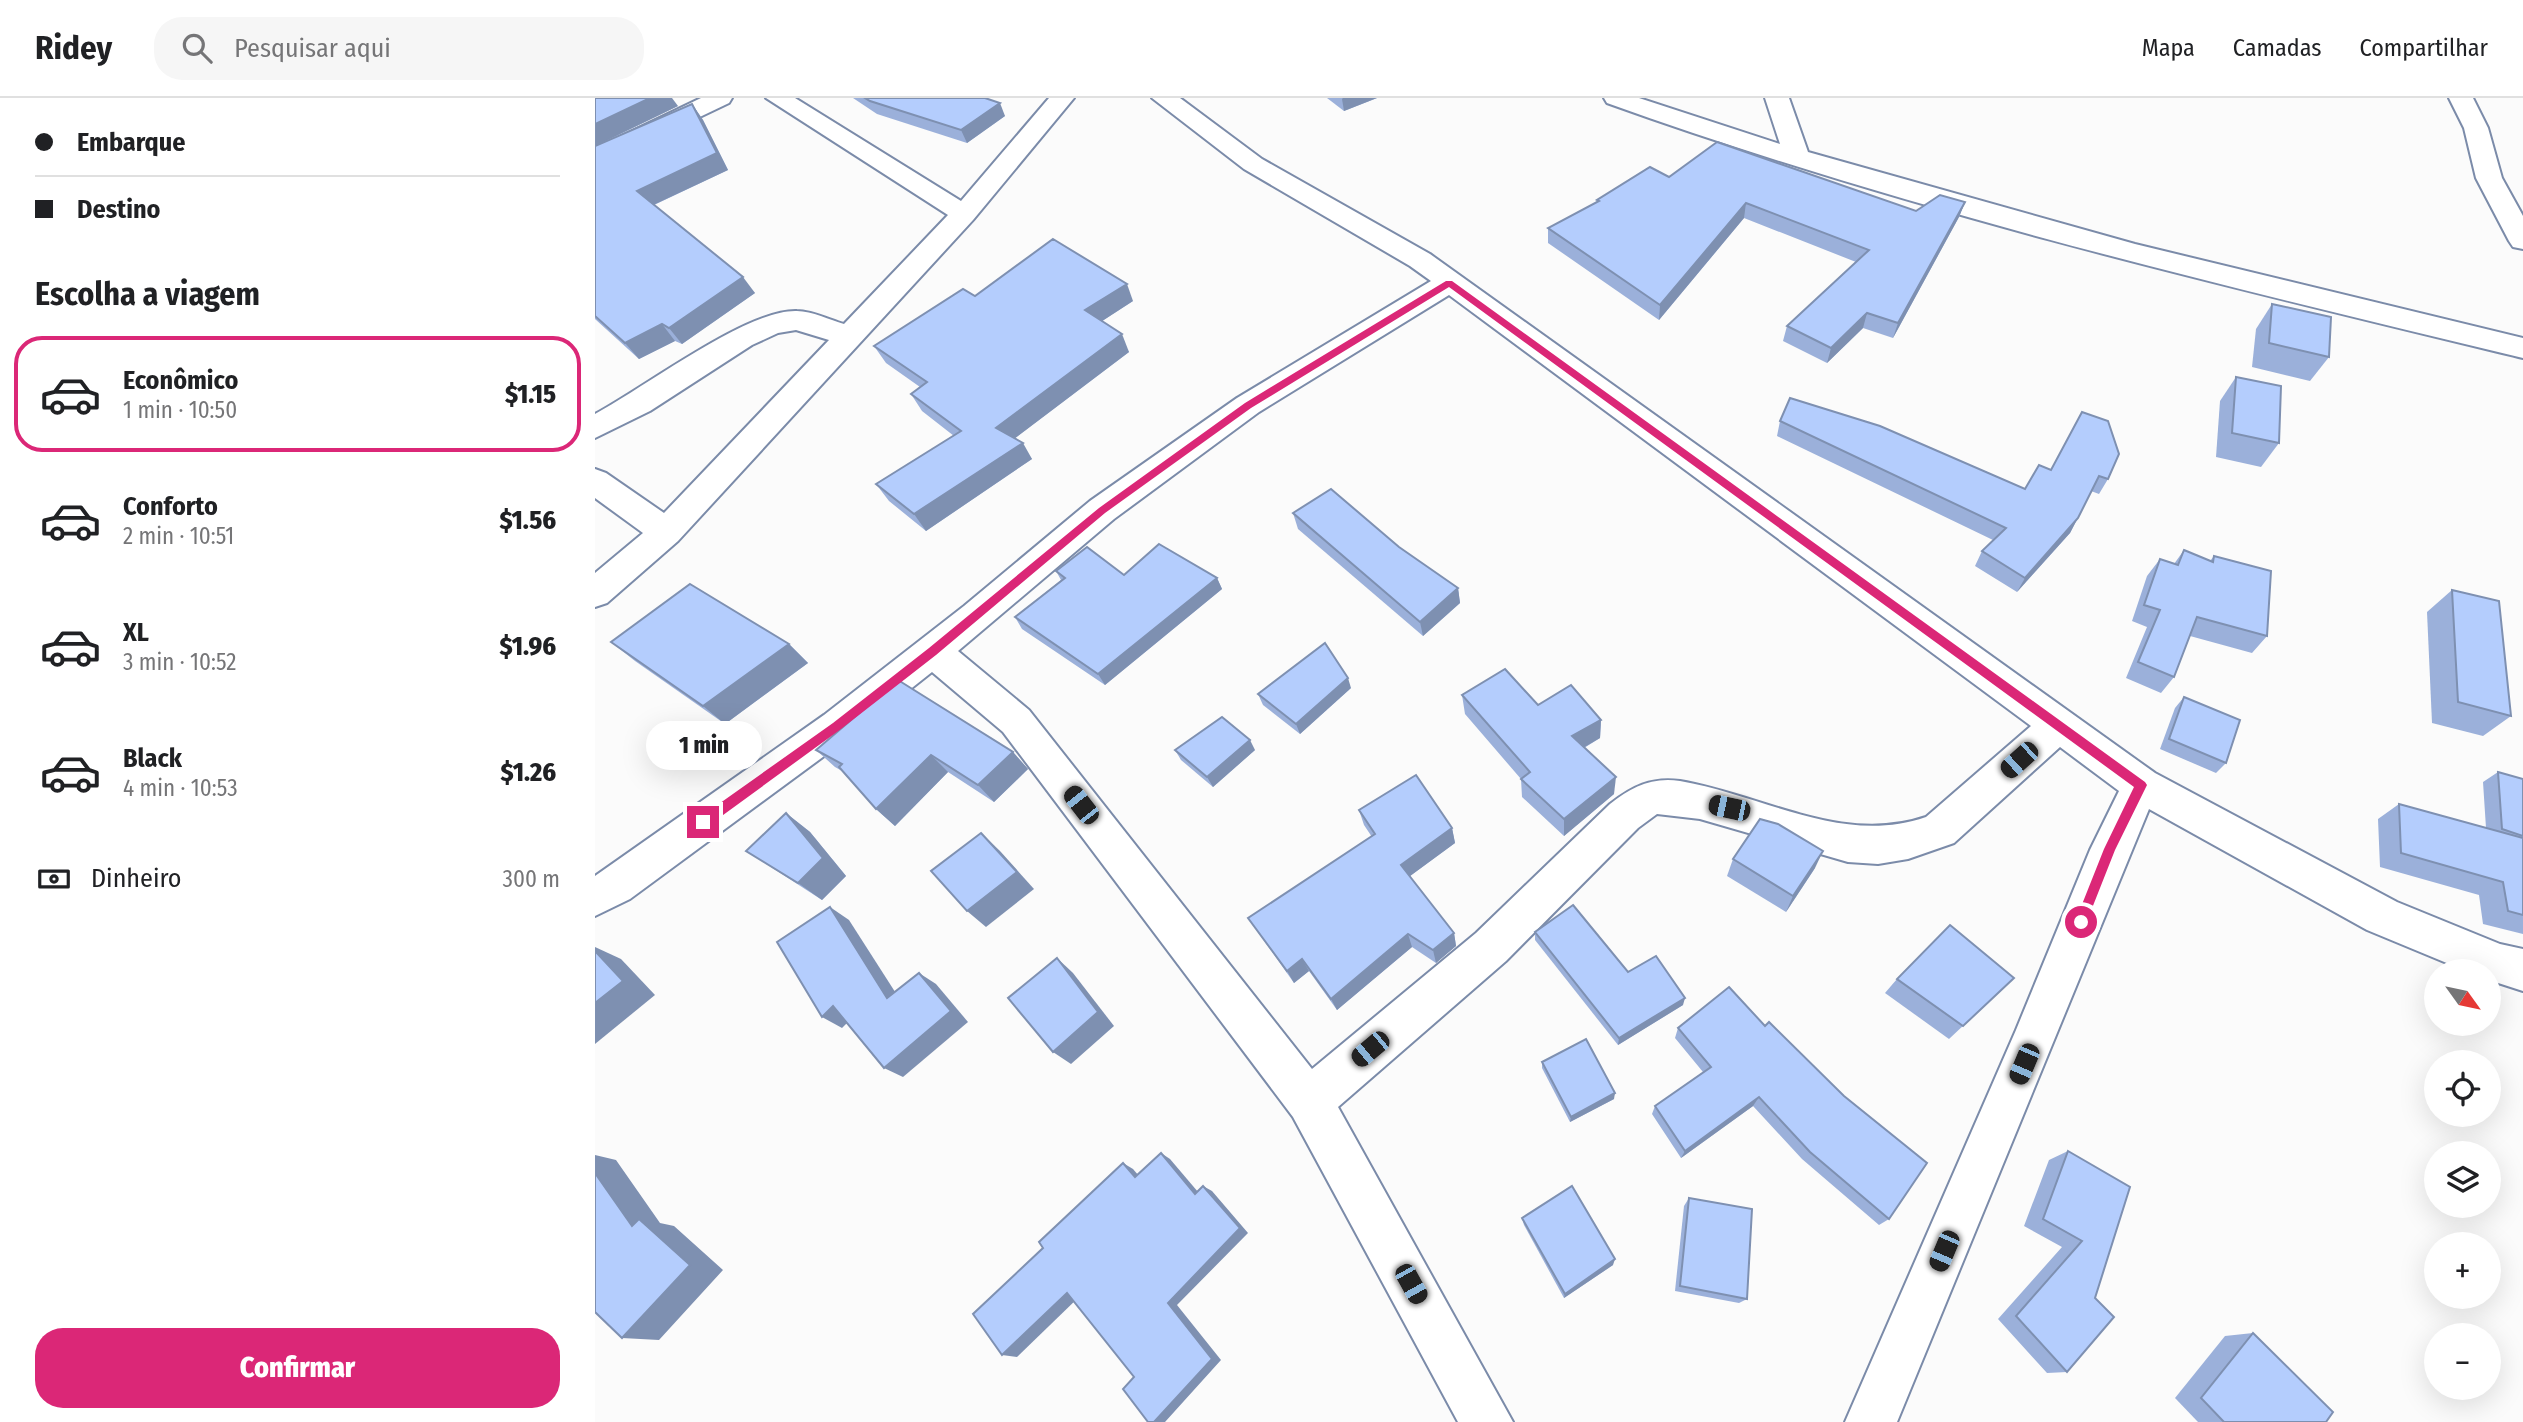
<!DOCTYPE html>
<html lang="pt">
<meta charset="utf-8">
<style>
:root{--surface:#fff;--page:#f6f6f6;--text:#202124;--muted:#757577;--line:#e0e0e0;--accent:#db2777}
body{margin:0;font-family:"Fira Sans Condensed",sans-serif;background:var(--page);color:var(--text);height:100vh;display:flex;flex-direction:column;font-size:26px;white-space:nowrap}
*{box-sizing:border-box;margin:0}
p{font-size:23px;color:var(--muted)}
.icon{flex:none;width:38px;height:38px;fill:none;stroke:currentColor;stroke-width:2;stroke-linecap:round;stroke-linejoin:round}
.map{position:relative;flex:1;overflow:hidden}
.details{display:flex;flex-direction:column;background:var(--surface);width:595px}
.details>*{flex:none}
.hud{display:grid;align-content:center;height:154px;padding:0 35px;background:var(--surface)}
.needle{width:46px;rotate:123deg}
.fabs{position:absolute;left:1829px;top:861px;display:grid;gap:14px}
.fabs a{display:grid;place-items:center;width:77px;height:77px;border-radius:50%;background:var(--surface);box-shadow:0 7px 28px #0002;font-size:35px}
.end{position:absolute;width:32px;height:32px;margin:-16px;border:9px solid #db2777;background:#fff;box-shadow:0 0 0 4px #fff}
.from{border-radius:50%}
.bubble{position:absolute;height:49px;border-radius:24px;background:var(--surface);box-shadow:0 7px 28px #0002;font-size:23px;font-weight:800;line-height:49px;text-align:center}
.car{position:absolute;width:21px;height:42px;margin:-21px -10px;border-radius:9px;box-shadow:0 0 5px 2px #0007;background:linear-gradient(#222 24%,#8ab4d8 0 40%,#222 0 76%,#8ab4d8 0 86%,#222 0)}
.hud b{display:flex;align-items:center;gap:24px;height:66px;font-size:26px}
.hud b+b{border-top:2px solid var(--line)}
.hud i{width:18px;height:18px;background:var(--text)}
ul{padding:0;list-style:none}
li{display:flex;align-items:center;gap:21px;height:116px;margin:0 14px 10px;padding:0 21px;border:4px solid transparent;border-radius:28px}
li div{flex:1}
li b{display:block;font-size:26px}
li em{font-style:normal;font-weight:800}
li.selected{border-color:var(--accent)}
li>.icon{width:63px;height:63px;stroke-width:1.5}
h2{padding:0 35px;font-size:32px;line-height:84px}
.pay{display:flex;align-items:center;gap:18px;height:77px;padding:0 35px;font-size:26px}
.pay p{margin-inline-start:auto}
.action{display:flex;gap:14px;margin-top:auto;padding:14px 35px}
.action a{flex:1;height:80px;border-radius:28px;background:var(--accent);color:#fff;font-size:28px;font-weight:800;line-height:80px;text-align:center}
header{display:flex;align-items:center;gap:42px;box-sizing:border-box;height:98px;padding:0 35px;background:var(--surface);border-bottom:2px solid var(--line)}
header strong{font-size:33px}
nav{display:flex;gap:38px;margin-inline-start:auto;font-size:24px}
.search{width:490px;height:63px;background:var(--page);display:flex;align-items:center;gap:18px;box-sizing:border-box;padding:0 24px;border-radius:28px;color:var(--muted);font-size:26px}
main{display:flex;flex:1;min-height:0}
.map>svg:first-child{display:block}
</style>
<header>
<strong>Ridey</strong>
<div class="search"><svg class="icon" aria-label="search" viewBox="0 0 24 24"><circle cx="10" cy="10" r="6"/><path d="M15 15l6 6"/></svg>Pesquisar aqui</div>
<nav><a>Mapa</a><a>Camadas</a><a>Compartilhar</a></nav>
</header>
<main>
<section class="details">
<div class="hud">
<b><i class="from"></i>Embarque</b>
<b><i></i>Destino</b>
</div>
<h2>Escolha a viagem</h2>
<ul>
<li class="selected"><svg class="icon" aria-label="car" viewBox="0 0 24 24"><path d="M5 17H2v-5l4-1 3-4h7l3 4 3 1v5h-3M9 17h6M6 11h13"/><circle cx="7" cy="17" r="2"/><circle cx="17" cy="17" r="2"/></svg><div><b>Econômico</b><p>1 min · 10:50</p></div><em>$1.15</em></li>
<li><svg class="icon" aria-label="car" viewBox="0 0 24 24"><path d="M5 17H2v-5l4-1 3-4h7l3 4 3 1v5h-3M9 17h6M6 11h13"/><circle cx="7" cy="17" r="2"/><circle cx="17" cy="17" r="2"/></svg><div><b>Conforto</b><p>2 min · 10:51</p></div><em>$1.56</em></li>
<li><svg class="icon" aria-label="car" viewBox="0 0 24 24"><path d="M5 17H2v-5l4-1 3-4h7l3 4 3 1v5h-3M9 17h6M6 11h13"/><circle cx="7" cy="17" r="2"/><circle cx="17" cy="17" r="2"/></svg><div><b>XL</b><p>3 min · 10:52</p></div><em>$1.96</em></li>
<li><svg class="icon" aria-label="car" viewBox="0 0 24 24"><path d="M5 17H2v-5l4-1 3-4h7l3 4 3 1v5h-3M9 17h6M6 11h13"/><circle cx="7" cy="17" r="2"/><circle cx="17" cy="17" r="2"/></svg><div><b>Black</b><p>4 min · 10:53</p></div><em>$1.26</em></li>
</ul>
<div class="pay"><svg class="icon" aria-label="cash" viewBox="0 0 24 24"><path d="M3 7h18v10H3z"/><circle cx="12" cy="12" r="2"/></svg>Dinheiro<p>300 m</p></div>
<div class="action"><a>Confirmar</a></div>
</section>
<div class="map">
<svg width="1928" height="1324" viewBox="0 0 1928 1324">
<rect width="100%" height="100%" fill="#fbfbfb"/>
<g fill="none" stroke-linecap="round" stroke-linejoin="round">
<defs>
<g id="minor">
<path d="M 106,0 L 137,0 L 134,5 L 0,69 L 0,51 Z"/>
<path d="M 171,0 L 200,0 L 366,103 L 454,0 L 479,0 L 378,122 L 83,443 L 12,505 L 0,509 L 0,475 L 48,435 L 0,400 L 0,371 L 11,375 L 69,415 L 234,242 L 201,232 L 183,235 L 157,247 L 55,313 L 0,340 L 0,316 C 49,290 152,211 202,213 C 217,213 235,222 249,226 L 353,117 Z"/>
<path d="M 557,0 L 585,0 L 667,61 L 835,156 L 1560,675 L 1802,804 L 1905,846 L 1928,851 L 1928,893 L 1894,882 L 1894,873 L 1871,873 L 1772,832 L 1554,711 L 1302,1324 L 1250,1324 L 1421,932 L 1495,752 L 1524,693 L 1465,649 L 1359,745 L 1313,761 L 1283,766 L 1253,764 L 1105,721 L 1062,716 L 1043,730 L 911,863 L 743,1009 L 918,1324 L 863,1324 L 698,1019 L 408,634 L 337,574 L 255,639 L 35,801 L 0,818 L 0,778 L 229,617 L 369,508 L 495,403 L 642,300 L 836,183 L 815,168 L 649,71 ZM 854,197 L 1436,628 L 1331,719 C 1247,748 1168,697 1085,683 C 1056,679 1037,689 1015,706 L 881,835 L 717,971 L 434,612 L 363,553 L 519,421 L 664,314 Z"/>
<path d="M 1009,0 L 1044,0 L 1185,46 L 1170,0 L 1194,0 L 1213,54 L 1540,146 L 1928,240 L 1928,260 C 1621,186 1310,112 1012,5 Z"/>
<path d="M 1854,0 L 1878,0 L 1893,30 L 1907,80 L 1928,118 L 1928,151 L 1918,149 L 1914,143 L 1881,80 L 1869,30 Z"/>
</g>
</defs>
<!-- minor casing -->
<use href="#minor" stroke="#7b8ba9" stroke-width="4"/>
<!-- minor -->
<use href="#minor" fill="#fff" fill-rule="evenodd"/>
</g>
<!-- wall -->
<g fill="#9bb0da">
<path d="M 0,0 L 83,8 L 3,47 L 97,6 L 108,22 L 133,72 L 59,107 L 160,195 L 87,246 L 80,243 L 44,261 L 0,221 Z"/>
<path d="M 258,0 L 390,0 L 410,18 L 372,45 L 282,16 Z"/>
<path d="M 732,0 L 782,0 L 749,13 Z"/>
<path d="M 1074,79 L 1321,113 L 1370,104 L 1364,119 L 1298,240 L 1268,230 L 1232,265 L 1188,243 L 1192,228 L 1261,164 L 1149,120 L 1064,222 L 953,145 L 953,130 L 1002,104 L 1002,102 Z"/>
<path d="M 380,198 L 538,203 L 507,223 L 534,254 L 420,340 L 437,361 L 331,433 L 294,403 L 281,386 L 359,338 L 327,313 L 316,296 L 325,289 L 291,265 L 279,248 Z"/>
<path d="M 1677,206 L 1734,259 L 1715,283 L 1657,269 L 1661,231 Z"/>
<path d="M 1641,279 L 1684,345 L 1666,369 L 1621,359 L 1625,303 Z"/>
<path d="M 1487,314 L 1513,381 L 1504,396 L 1496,393 L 1475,435 L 1422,494 L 1380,468 L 1387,453 L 1398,442 L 1182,338 L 1185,323 L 1430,391 L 1456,372 Z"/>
<path d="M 698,415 L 804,449 L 863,490 L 865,505 L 828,538 L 703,431 Z"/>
<path d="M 1589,452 L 1615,463 L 1619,458 L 1672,538 L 1657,555 L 1595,538 L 1579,579 L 1566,595 L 1531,580 L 1552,529 L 1537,523 L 1552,478 L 1565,461 L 1579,466 Z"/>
<path d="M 461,473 L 529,477 L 622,480 L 627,491 L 510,587 L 427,531 L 420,519 L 466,482 Z"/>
<path d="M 1857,492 L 1916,618 L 1888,638 L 1837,625 L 1832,514 Z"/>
<path d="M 16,544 L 194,546 L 213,565 L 130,626 L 40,563 Z"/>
<path d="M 756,590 L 705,636 L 668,607 L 663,596 Z"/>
<path d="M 867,597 L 943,607 L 1006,622 L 1005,640 L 989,650 L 1019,696 L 969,738 L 927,699 L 926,681 L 870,616 Z"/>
<path d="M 1589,599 L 1631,665 L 1621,675 L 1565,651 L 1580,610 Z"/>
<path d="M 221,652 L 418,654 L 433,671 L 399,704 L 353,674 L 300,728 L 281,711 L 247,673 L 240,669 Z"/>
<path d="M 580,652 L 660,652 L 618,689 L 586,662 Z"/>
<path d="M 1903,674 L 1928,681 L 1928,836 L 1888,826 L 1884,797 L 1785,769 L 1783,721 L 1804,706 L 1891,730 L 1888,684 Z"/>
<path d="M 764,712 L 857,730 L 860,745 L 815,778 L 859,835 L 861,848 L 841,865 L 817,849 L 742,912 L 714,873 L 699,885 L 653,820 L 777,739 L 769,727 Z"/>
<path d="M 191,715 L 215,734 L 251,778 L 227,802 L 151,753 Z"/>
<path d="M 1138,761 L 1220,770 L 1191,814 L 1132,778 Z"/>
<path d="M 940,834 L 1033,874 L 1088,907 L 1023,947 L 940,842 Z"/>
<path d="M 1419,880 L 1354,941 L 1290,895 L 1302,881 Z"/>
<path d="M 1134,889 L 1294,1121 L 1284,1127 L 1207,1061 L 1158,1008 L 1086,1060 L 1057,1016 L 1060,1008 L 1108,974 L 1080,940 L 1083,930 Z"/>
<path d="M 947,964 L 1019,1001 L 975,1024 L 947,970 Z"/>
<path d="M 1473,1053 L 1500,1200 L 1472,1274 L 1452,1275 L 1403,1221 L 1467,1149 L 1429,1128 L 1454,1062 Z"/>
<path d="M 1094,1100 L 1152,1201 L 1144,1205 L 1080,1193 L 1089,1108 Z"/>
<path d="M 927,1120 L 1018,1167 L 969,1200 L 929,1127 Z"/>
<path d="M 1658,1235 L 1731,1324 L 1603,1324 L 1580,1300 L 1630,1238 Z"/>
</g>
<!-- shaded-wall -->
<g fill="#7e90b1">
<path d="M 55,0 L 77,0 L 83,8 L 0,48 L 0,26 Z"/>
<path d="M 748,0 L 782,0 L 749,13 L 747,1 Z"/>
<path d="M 405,5 L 410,18 L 372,45 L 366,32 Z"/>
<path d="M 97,6 L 108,22 L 133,72 L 54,109 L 42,93 Z"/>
<path d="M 1370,104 L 1364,119 L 1298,240 L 1303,225 Z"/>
<path d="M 1151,105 L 1149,120 L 1064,222 L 1065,207 Z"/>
<path d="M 148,179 L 160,195 L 87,246 L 74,230 Z"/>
<path d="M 532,186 L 538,203 L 498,229 L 490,212 Z"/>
<path d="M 1272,215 L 1268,230 L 1232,265 L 1236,250 Z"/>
<path d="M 67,226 L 80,243 L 44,261 L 30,245 Z"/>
<path d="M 527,236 L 534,254 L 411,347 L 401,330 Z"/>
<path d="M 428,345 L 437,361 L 331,433 L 319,416 Z"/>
<path d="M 1483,420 L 1475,435 L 1422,494 L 1430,480 Z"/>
<path d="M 622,480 L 627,491 L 510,587 L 503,576 Z"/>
<path d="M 863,490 L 865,505 L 828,538 L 825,524 Z"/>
<path d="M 194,546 L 213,565 L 130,626 L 108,608 Z"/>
<path d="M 753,580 L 756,590 L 705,636 L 701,626 Z"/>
<path d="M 1006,622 L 1005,640 L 976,657 L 977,638 Z"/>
<path d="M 655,642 L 660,652 L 618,689 L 612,679 Z"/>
<path d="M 418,654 L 433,671 L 399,704 L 383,687 Z"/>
<path d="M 336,657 L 353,674 L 300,728 L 281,711 Z"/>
<path d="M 1021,679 L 1019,696 L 969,738 L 969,721 Z"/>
<path d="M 191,715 L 215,734 L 251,778 L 227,802 L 203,785 Z"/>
<path d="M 857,730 L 860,745 L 811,781 L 806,767 Z"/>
<path d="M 386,735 L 405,753 L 439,791 L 391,829 L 372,813 Z"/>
<path d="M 1228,753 L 1220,770 L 1191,814 L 1198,798 Z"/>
<path d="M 235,809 L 254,822 L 311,911 L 292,900 Z"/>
<path d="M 859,835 L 861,848 L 841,865 L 838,852 Z"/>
<path d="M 813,836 L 817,849 L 742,912 L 736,901 Z"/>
<path d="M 0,849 L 26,861 L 60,897 L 0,946 Z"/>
<path d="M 462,860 L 478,875 L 519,928 L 476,966 L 458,954 Z"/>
<path d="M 707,861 L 714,873 L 699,885 L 692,873 Z"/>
<path d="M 324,875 L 341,886 L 373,924 L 308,979 L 289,970 Z"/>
<path d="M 1090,900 L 1088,907 L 1023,947 L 1024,940 Z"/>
<path d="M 238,908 L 258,919 L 247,930 L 227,919 Z"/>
<path d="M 1020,995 L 1019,1001 L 975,1024 L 976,1019 Z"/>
<path d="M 1164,999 L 1158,1008 L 1086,1060 L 1090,1053 Z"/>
<path d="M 566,1055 L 575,1061 L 609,1101 L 600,1096 Z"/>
<path d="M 0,1057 L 21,1062 L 65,1125 L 79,1128 L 128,1172 L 64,1242 L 27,1240 L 37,1128 L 0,1075 Z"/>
<path d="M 528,1065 L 538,1071 L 550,1085 L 540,1079 Z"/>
<path d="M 608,1088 L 617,1093 L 653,1135 L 582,1207 L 626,1262 L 570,1324 L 559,1324 L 573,1205 Z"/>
<path d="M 1020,1161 L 1018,1167 L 969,1200 L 970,1196 Z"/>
<path d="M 472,1195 L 485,1198 L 422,1259 L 407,1257 Z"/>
</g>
<!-- building -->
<g fill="#b4cdfd" stroke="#7e90b1" stroke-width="2">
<path d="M 0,0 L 55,0 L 0,26 Z"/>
<path d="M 270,0 L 390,0 L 405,5 L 366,32 L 275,3 Z"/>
<path d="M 97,6 L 122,55 L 42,93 L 148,179 L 74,230 L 67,226 L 30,245 L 0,218 L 0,48 Z"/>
<path d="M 1122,44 L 1321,113 L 1345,97 L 1370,104 L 1303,225 L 1272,215 L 1236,250 L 1192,228 L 1274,152 L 1151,105 L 1065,207 L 953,130 L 1004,103 L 1002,102 L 1055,69 L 1074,79 Z"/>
<path d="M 458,141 L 532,186 L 490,212 L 527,236 L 401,330 L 428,345 L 319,416 L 281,386 L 366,333 L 316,296 L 332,284 L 279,248 L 368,191 L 380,198 Z"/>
<path d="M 1677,206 L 1736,219 L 1734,259 L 1674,245 Z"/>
<path d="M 1641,279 L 1686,288 L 1684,345 L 1637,335 Z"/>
<path d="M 1195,300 L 1285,328 L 1430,391 L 1444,367 L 1456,372 L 1487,314 L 1513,323 L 1524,356 L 1513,381 L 1504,378 L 1483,420 L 1430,480 L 1387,453 L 1411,430 L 1185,323 Z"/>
<path d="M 736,391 L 804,449 L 863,490 L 825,524 L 698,415 Z"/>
<path d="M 564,446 L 622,480 L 503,576 L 420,519 L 470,480 L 461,473 L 492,449 L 529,477 Z"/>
<path d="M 1589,452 L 1618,464 L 1619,458 L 1676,473 L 1672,538 L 1602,519 L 1579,579 L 1543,564 L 1565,512 L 1549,507 L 1565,461 L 1583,467 Z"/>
<path d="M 95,486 L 194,546 L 108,608 L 16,544 Z"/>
<path d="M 1857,492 L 1904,503 L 1916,618 L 1863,604 Z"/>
<path d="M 730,545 L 753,580 L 701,626 L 663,596 Z"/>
<path d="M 910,571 L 943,607 L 976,587 L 1006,622 L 977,638 L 1021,679 L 969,721 L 926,681 L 935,674 L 867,597 Z"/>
<path d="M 303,582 L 418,654 L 383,687 L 336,657 L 281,711 L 244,669 L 247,666 L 221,652 Z"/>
<path d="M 1589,599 L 1645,622 L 1631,665 L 1574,641 Z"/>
<path d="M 627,619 L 655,642 L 612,679 L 580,652 Z"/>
<path d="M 1903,674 L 1928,681 L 1928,738 L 1907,731 Z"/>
<path d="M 821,677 L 857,730 L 806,767 L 859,835 L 838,852 L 813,836 L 736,901 L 707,861 L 692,873 L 653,820 L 780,736 L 764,712 Z"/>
<path d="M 1804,706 L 1928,740 L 1928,817 L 1913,813 L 1908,784 L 1806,755 Z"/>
<path d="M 191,715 L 228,760 L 203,785 L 151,753 Z"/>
<path d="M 1165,721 L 1183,726 L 1228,753 L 1198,798 L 1138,761 Z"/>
<path d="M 386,735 L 422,774 L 372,813 L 336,773 Z"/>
<path d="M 978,807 L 1033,874 L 1061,858 L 1090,900 L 1024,940 L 940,834 Z"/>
<path d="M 235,809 L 292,900 L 324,875 L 356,913 L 289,970 L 238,908 L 227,919 L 182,844 Z"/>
<path d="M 1355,827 L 1419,880 L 1368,928 L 1302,881 Z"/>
<path d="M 0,853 L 28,883 L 0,905 Z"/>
<path d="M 462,860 L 503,914 L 458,954 L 413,900 Z"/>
<path d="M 1134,889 L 1170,928 L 1174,924 L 1249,998 L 1332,1065 L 1294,1121 L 1215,1054 L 1164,999 L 1090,1053 L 1060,1008 L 1116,969 L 1083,930 Z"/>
<path d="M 991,941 L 1020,995 L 976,1019 L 947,964 Z"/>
<path d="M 1473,1053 L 1535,1089 L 1500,1200 L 1519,1219 L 1472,1274 L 1421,1218 L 1487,1143 L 1448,1121 Z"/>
<path d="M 566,1055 L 600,1096 L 608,1088 L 645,1130 L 573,1205 L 617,1261 L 559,1324 L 553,1324 L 528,1291 L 539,1279 L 472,1195 L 407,1257 L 378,1216 L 448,1150 L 444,1144 L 528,1065 L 540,1079 Z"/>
<path d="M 0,1075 L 37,1128 L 44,1121 L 95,1167 L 27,1240 L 0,1214 Z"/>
<path d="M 977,1088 L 1020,1161 L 970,1196 L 927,1120 Z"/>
<path d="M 1094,1100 L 1157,1111 L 1152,1201 L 1085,1188 Z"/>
<path d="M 1658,1235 L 1738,1314 L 1731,1324 L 1629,1324 L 1606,1300 Z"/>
</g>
<!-- route -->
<path fill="#db2777" d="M 851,183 L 857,183 L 1550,684 L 1552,687 L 1520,752 L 1490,828 L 1486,829 L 1480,824 L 1509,751 L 1539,689 L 854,189 L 656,310 L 510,415 L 341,557 L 246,631 L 113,728 L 104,728 L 104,720 L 238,625 L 334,550 L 504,410 L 650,305 Z"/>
</svg>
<div class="fabs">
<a><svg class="needle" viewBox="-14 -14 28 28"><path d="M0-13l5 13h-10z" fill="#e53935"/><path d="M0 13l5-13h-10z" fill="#757577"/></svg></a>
<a><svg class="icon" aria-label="locate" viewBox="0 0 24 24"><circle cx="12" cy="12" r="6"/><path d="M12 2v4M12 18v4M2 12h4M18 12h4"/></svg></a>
<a><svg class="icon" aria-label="layers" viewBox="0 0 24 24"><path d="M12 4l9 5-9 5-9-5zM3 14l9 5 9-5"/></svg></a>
<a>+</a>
<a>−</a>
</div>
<i class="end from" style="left:1486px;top:824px"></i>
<i class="end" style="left:108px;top:724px"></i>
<div class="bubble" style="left:51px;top:623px;width:116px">1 min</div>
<i class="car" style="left:1424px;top:662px;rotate:228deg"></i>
<i class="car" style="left:486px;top:707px;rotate:322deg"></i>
<i class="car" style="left:1134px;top:710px;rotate:282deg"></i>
<i class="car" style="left:775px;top:951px;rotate:230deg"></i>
<i class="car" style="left:1429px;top:966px;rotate:203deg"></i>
<i class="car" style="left:1349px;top:1153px;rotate:203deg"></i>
<i class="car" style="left:816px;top:1186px;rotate:151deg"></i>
</div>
</main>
